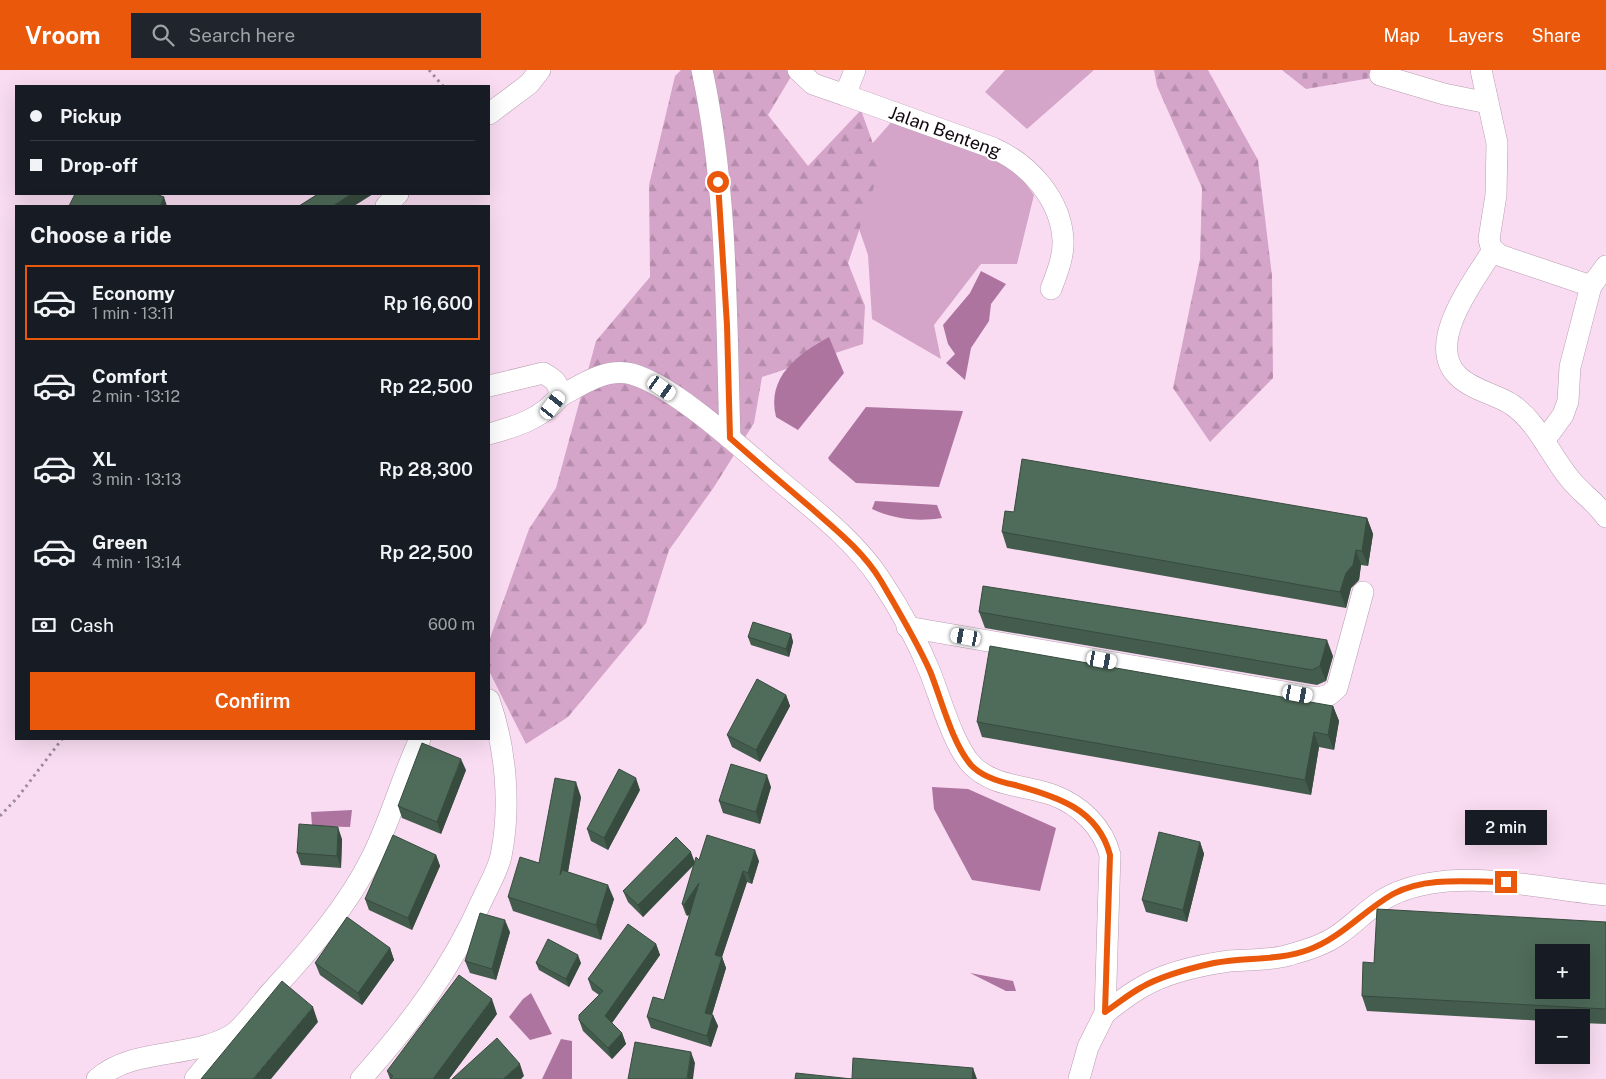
<!DOCTYPE html>
<meta charset="utf-8">
<style>
:root{--surface:#171b24;--page:#20242c;--text:#f1f3f6;--muted:#9ea1a6;--line:#363941;--accent:#ea580c}
body{margin:0;font-family:"Public Sans",sans-serif;background:var(--page);color:var(--text);height:100vh;display:flex;flex-direction:column;font-size:19px;white-space:nowrap}
*{box-sizing:border-box;margin:0}
p{font-size:16px;color:var(--muted)}
.icon{flex:none;width:28px;height:28px;fill:none;stroke:currentColor;stroke-width:2;stroke-linecap:round;stroke-linejoin:round}
.map{position:relative;flex:1;overflow:hidden}
.sheet{position:absolute;left:15px;top:135px;width:475px;height:535px;display:flex;flex-direction:column;background:var(--surface);border-radius:0px;box-shadow:0 5px 20px #0002}
.sheet>*{flex:none}
.top-card{position:absolute;left:15px;top:15px;width:475px;height:110px;border-radius:0px;box-shadow:0 5px 20px #0002;display:grid;align-content:center;height:110px;padding:0 15px;background:var(--surface)}
.tools{position:absolute;left:1535px;top:874px;display:grid;gap:10px}
.tools a{display:grid;place-items:center;width:55px;height:55px;border-radius:0px;background:var(--surface);box-shadow:0 5px 20px #0002;font-size:25px}
.end{position:absolute;width:22px;height:22px;margin:-11px;border:6px solid #ea580c;background:#fff;box-shadow:0 0 0 2px #fff}
.from{border-radius:50%}
.bubble{position:absolute;height:35px;border-radius:0px;background:var(--surface);box-shadow:0 5px 20px #0002;font-size:16px;font-weight:600;line-height:35px;text-align:center}
.car{position:absolute;width:15px;height:30px;margin:-15px -8px;border-radius:6px;box-shadow:0 0 4px 1px #0007;background:linear-gradient(#fff 24%,#345 0 40%,#fff 0 76%,#345 0 86%,#fff 0)}
.top-card b{display:flex;align-items:center;gap:18px;height:48px;font-size:19px}
.top-card b+b{border-top:1px solid var(--line)}
.top-card i{width:12px;height:12px;background:var(--text)}
ul{padding:0;list-style:none}
li{display:flex;align-items:center;gap:15px;height:75px;margin:0 10px 8px;padding:0 5px;border:2px solid transparent;border-radius:0px}
li div{flex:1}
li b{display:block;font-size:19px}
li em{font-style:normal;font-weight:600}
li.on{border-color:var(--accent)}
li>.icon{width:45px;height:45px;stroke-width:1.5}
h2{padding:0 15px;font-size:22px;line-height:60px}
.pay{display:flex;align-items:center;gap:12px;height:55px;padding:0 15px;font-size:19px}
.pay p{margin-inline-start:auto}
.action{display:flex;gap:10px;margin-top:auto;padding:10px 15px}
.action a{flex:1;height:58px;border-radius:0px;background:var(--accent);color:#fff;font-size:20px;font-weight:600;line-height:58px;text-align:center}
header{display:flex;align-items:center;gap:30px;box-sizing:border-box;height:70px;padding:0 25px;background:var(--accent);color:#fff}
header strong{font-size:24px}
nav{display:flex;gap:28px;margin-inline-start:auto;font-size:18px}
.search{width:350px;height:45px;background:var(--page);display:flex;align-items:center;gap:12px;box-sizing:border-box;padding:0 18px;border-radius:0px;color:var(--muted);font-size:19px}
.map>svg:first-child{display:block}
</style>
<header>
<strong>Vroom</strong>
<div class="search"><svg class="icon" aria-label="search" viewBox="0 0 24 24"><circle cx="10" cy="10" r="6"/><path d="M15 15l6 6"/></svg>Search here</div>
<nav><a>Map</a><a>Layers</a><a>Share</a></nav>
</header>
<div class="map">
<svg width="1606" height="1009" viewBox="0 0 1606 1009">
<defs>
<pattern id="forest-firs" width="22" height="20" patternUnits="userSpaceOnUse" patternTransform="scale(1.25)"><rect width="22" height="20" fill="#d4a4c9"/><path d="M5 1l3.5 6h-7zM16 11l3.5 6h-7z" fill="#b58cac"/></pattern>
<pattern id="cemetery-stones" width="16" height="16" patternUnits="userSpaceOnUse" patternTransform="scale(1.25)"><rect width="16" height="16" fill="#d4a4c9"/><path d="M2 7V4a2 2 0 0 1 4 0v3zM10 15v-3a2 2 0 0 1 4 0v3z" fill="#b58cac"/></pattern>
</defs>
<rect width="100%" height="100%" fill="#f9dcf2"/>
<!-- grass -->
<g fill="#d4a4c9">
<path d="M 1005,0 L 1094,0 L 1027,59 L 985,22 Z"/>
<path d="M 894,49 L 1013,96 L 1034,125 L 1017,194 L 981,194 L 934,255 L 941,289 L 872,249 L 868,185 L 856,150 L 864,83 Z"/>
</g>
<!-- forest -->
<g fill="url(#forest-firs)">
<path d="M 681,0 L 795,0 L 768,45 L 808,96 L 861,40 L 881,96 L 848,193 L 865,236 L 863,274 L 762,307 L 754,353 L 714,417 L 669,480 L 646,553 L 568,647 L 526,674 L 489,601 L 489,571 L 529,459 L 556,418 L 596,271 L 650,207 L 649,115 L 675,6 Z"/>
<path d="M 1154,0 L 1208,0 L 1258,90 L 1272,206 L 1273,308 L 1210,372 L 1173,318 L 1200,189 L 1202,118 L 1157,16 Z"/>
</g>
<!-- cemetery -->
<path fill="url(#cemetery-stones)" d="M 1282,0 L 1370,0 L 1371,8 L 1306,19 Z"/>
<!-- water -->
<g fill="#ad74a0">
<path d="M 981,201 L 1006,214 L 991,234 L 989,251 L 971,278 L 965,310 L 946,293 L 955,284 L 948,274 L 943,255 L 970,223 Z"/>
<path d="M 829,267 L 844,303 L 798,360 L 776,347 C 766,307 798,284 829,267 Z"/>
<path d="M 866,337 L 963,341 L 939,417 L 856,413 L 830,391 L 828,388 Z"/>
<path d="M 875,431 L 937,435 L 942,448 C 918,452 893,449 872,439 Z"/>
<path d="M 932,717 L 968,719 L 1056,758 L 1040,821 L 972,810 L 934,739 Z"/>
<path d="M 352,740 L 350,757 L 312,756 L 311,742 Z"/>
<path d="M 970,903 L 1013,911 L 1016,921 L 1006,921 Z"/>
<path d="M 531,923 L 552,964 L 530,970 L 509,947 L 523,929 Z"/>
<path d="M 561,969 L 572,971 L 572,1009 L 542,1009 Z"/>
</g>
<g fill="none" stroke-linecap="round" stroke-linejoin="round">
<defs>
<g id="minor">
<path d="M 702,0 C 728,120 726,246 730,368"/>
<path d="M 798,0 L 813,14 L 845,25"/>
<path d="M 855,0 L 845,25 L 993,78 C 1029,94 1061,129 1063,170 C 1064,186 1057,203 1051,219"/>
<path d="M 1481,0 L 1497,73 L 1496,125 L 1489,169 L 1491,177 L 1499,185 L 1591,216 L 1570,297 L 1568,331 L 1563,345 L 1544,371"/>
<path d="M 1380,5 L 1444,24 L 1488,33"/>
<path d="M 489,44 L 529,14 L 540,0"/>
<path d="M 386,136 L 398,124"/>
<path d="M 1493,180 C 1475,210 1424,273 1458,306 C 1472,320 1495,324 1511,334 C 1538,352 1550,385 1570,409 C 1581,423 1596,432 1606,447"/>
<path d="M 1591,216 L 1606,196"/>
<path d="M 489,316 L 543,303 C 554,309 560,313 559,327 C 542,349 514,357 489,364"/>
<path d="M 559,327 C 581,315 606,297 632,304 C 674,316 739,376 773,405 C 810,437 852,467 880,509 C 898,536 918,572 930,602 C 940,627 954,677 972,695 C 993,717 1026,715 1053,725 C 1080,735 1103,757 1110,785 L 1105,943 L 1088,977 L 1079,1009"/>
<path d="M 907,557 L 1318,628 L 1329,625 L 1337,618 L 1363,522"/>
<path d="M 1105,943 C 1117,934 1129,924 1142,917 C 1167,902 1201,895 1229,891 C 1249,889 1270,891 1289,885 C 1306,880 1324,875 1338,865 C 1357,852 1374,832 1396,823 C 1458,796 1541,819 1606,825"/>
<path d="M 97,1009 C 134,977 189,989 230,966 C 243,959 260,934 271,922 C 309,881 348,836 373,785 C 391,748 402,707 420,669"/>
<path d="M 195,1009 L 230,967"/>
<path d="M 361,1009 C 412,952 452,898 483,828 C 489,815 498,800 501,786 C 511,736 506,678 489,630"/>
</g>
</defs>
<!-- minor casing -->
<use href="#minor" stroke="#b89db1" stroke-width="22"/>
<!-- path -->
<g stroke="#9f8a9a" stroke-width="3" stroke-dasharray="2.5 4" stroke-linecap="butt">
<path d="M 429,0 L 443,16"/>
<path d="M 0,746 L 18,727 L 62,669"/>
</g>
<!-- minor -->
<use href="#minor" stroke="#fff" stroke-width="21"/>
</g>
<!-- wall -->
<g fill="#445c4d">
<path d="M 1014,442 L 1367,448 L 1373,464 L 1368,496 L 1361,495 L 1359,510 L 1351,518 L 1346,538 L 1007,478 L 1002,462 Z"/>
<path d="M 979,542 L 1333,586 L 1326,611 L 1317,615 L 985,558 Z"/>
<path d="M 791,564 L 793,572 L 789,587 L 751,575 L 748,567 Z"/>
<path d="M 786,625 L 790,636 L 760,692 L 732,677 L 727,665 Z"/>
<path d="M 1333,636 L 1339,651 L 1334,680 L 1319,677 L 1311,725 L 982,667 L 977,652 Z"/>
<path d="M 466,700 L 441,764 L 402,748 L 398,736 Z"/>
<path d="M 771,717 L 760,754 L 723,743 L 719,731 Z"/>
<path d="M 640,720 L 608,780 L 591,771 L 587,759 Z"/>
<path d="M 581,727 L 568,802 L 614,829 L 601,870 L 513,841 L 508,827 L 539,793 Z"/>
<path d="M 342,769 L 341,798 L 301,795 L 297,783 Z"/>
<path d="M 1200,772 L 1204,784 L 1187,852 L 1146,842 L 1142,830 Z"/>
<path d="M 436,785 L 440,796 L 412,860 L 369,840 L 365,829 Z"/>
<path d="M 699,790 L 759,791 L 752,814 L 747,812 L 722,887 L 726,898 L 712,945 L 713,945 L 718,956 L 711,977 L 651,958 L 647,947 L 664,930 L 690,843 L 688,846 L 686,845 L 682,834 L 694,795 L 643,847 L 628,832 L 623,821 Z"/>
<path d="M 1606,852 L 1606,954 L 1581,953 L 1581,948 L 1544,948 L 1544,951 L 1367,941 L 1362,926 L 1374,893 Z"/>
<path d="M 510,862 L 496,910 L 470,903 L 465,891 Z"/>
<path d="M 656,874 L 660,885 L 612,953 L 622,963 L 626,974 L 612,989 L 583,961 L 579,950 L 599,925 L 592,920 L 588,909 Z"/>
<path d="M 390,878 L 394,890 L 362,935 L 320,905 L 315,893 Z"/>
<path d="M 536,893 L 581,893 L 569,917 L 539,900 Z"/>
<path d="M 497,944 L 449,1009 L 390,1009 L 387,1001 Z"/>
</g>
<!-- shaded-wall -->
<g fill="#374b3e">
<path d="M 351,124 L 373,124 L 354,136 L 333,136 Z"/>
<path d="M 164,127 L 167,136 L 160,136 Z"/>
<path d="M 1367,448 L 1373,464 L 1368,496 L 1362,481 Z"/>
<path d="M 1356,480 L 1361,495 L 1359,510 L 1351,518 L 1346,538 L 1340,522 L 1346,503 Z"/>
<path d="M 791,564 L 793,572 L 789,587 L 786,579 Z"/>
<path d="M 1327,570 L 1333,586 L 1326,611 L 1320,596 Z"/>
<path d="M 786,625 L 790,636 L 760,692 L 756,680 Z"/>
<path d="M 1333,636 L 1339,651 L 1334,680 L 1328,665 Z"/>
<path d="M 1314,662 L 1319,677 L 1311,725 L 1305,710 Z"/>
<path d="M 461,689 L 466,700 L 441,764 L 437,752 Z"/>
<path d="M 767,705 L 771,717 L 760,754 L 756,742 Z"/>
<path d="M 636,708 L 640,720 L 608,780 L 604,768 Z"/>
<path d="M 576,712 L 581,727 L 565,819 L 560,805 Z"/>
<path d="M 338,757 L 342,769 L 341,798 L 337,786 Z"/>
<path d="M 1200,772 L 1204,784 L 1187,852 L 1183,840 Z"/>
<path d="M 755,780 L 759,791 L 752,814 L 748,803 Z"/>
<path d="M 691,782 L 695,793 L 643,847 L 638,835 Z"/>
<path d="M 436,785 L 440,796 L 412,860 L 408,848 Z"/>
<path d="M 743,801 L 747,812 L 722,887 L 726,898 L 709,954 L 705,943 L 715,885 Z"/>
<path d="M 699,813 L 703,825 L 688,846 L 684,835 Z"/>
<path d="M 608,815 L 614,829 L 601,870 L 596,855 Z"/>
<path d="M 505,850 L 510,862 L 496,910 L 492,899 Z"/>
<path d="M 656,874 L 660,885 L 609,957 L 605,946 Z"/>
<path d="M 390,878 L 394,890 L 362,935 L 358,923 Z"/>
<path d="M 578,885 L 581,893 L 569,917 L 566,909 Z"/>
<path d="M 492,929 L 497,944 L 449,1009 L 433,1009 Z"/>
<path d="M 313,937 L 318,952 L 271,1009 L 253,1009 Z"/>
<path d="M 713,945 L 718,956 L 711,977 L 707,966 Z"/>
<path d="M 622,963 L 626,974 L 612,989 L 608,978 Z"/>
<path d="M 691,982 L 695,993 L 693,1009 L 687,1009 Z"/>
<path d="M 520,994 L 524,1006 L 521,1009 L 503,1009 Z"/>
<path d="M 973,998 L 977,1009 L 972,1009 Z"/>
</g>
<!-- building -->
<g fill="#4f6b59" stroke="#374b3e" fill-rule="evenodd">
<path d="M 75,124 L 156,124 L 164,127 L 160,136 L 69,136 Z"/>
<path d="M 318,124 L 351,124 L 333,136 L 299,136 Z"/>
<path d="M 1022,389 L 1367,448 L 1362,481 L 1356,480 L 1353,495 L 1346,503 L 1340,522 L 1002,462 L 1005,441 L 1014,442 Z"/>
<path d="M 983,516 L 1327,570 L 1320,596 L 1312,600 L 979,542 Z"/>
<path d="M 753,552 L 791,564 L 786,579 L 748,567 Z"/>
<path d="M 990,576 L 1333,636 L 1328,665 L 1314,662 L 1305,710 L 977,652 Z"/>
<path d="M 757,609 L 786,625 L 756,680 L 727,665 Z"/>
<path d="M 422,673 L 461,689 L 437,752 L 398,736 Z"/>
<path d="M 731,694 L 767,705 L 756,742 L 719,731 Z"/>
<path d="M 619,699 L 636,708 L 604,768 L 587,759 Z"/>
<path d="M 555,708 L 576,712 L 560,805 L 562,800 L 608,815 L 596,855 L 508,827 L 520,787 L 539,793 Z"/>
<path d="M 299,754 L 338,757 L 337,786 L 297,783 Z"/>
<path d="M 1159,762 L 1200,772 L 1183,840 L 1142,830 Z"/>
<path d="M 393,765 L 436,785 L 408,848 L 365,829 Z"/>
<path d="M 707,765 L 755,780 L 748,803 L 743,801 L 715,885 L 722,887 L 705,943 L 713,945 L 707,966 L 647,947 L 653,927 L 664,930 L 699,813 L 684,835 L 682,834 L 696,787 L 699,790 Z"/>
<path d="M 676,767 L 691,782 L 638,835 L 623,821 Z"/>
<path d="M 1377,839 L 1606,852 L 1606,939 L 1362,926 L 1363,892 L 1374,893 ZM 1544,882 L 1581,882 L 1581,920 L 1544,920 Z"/>
<path d="M 480,843 L 505,850 L 492,899 L 465,891 Z"/>
<path d="M 347,847 L 390,878 L 358,923 L 315,893 Z"/>
<path d="M 628,854 L 656,874 L 605,946 L 622,963 L 608,978 L 579,950 L 579,945 L 603,921 L 588,909 Z"/>
<path d="M 548,869 L 578,885 L 566,909 L 536,893 Z"/>
<path d="M 459,905 L 492,929 L 433,1009 L 390,1009 L 393,1006 L 387,1001 Z"/>
<path d="M 282,911 L 313,937 L 253,1009 L 201,1009 Z"/>
<path d="M 497,968 L 520,994 L 503,1009 L 452,1009 Z"/>
<path d="M 635,972 L 691,982 L 687,1009 L 628,1009 Z"/>
<path d="M 853,988 L 973,998 L 972,1009 L 795,1009 L 796,1003 L 852,1009 Z"/>
</g>
<g fill="none" stroke-linecap="round" stroke-linejoin="round">
<!-- route -->
<path stroke="#ea580c" stroke-width="6" d="M 718,112 L 727,255 L 730,368 C 756,391 783,414 810,437 C 836,460 863,481 881,511 C 898,540 916,570 930,601 C 941,628 952,673 971,695 C 982,707 1000,712 1015,715 C 1056,726 1098,739 1110,785 L 1105,942 C 1117,934 1129,924 1142,917 C 1163,905 1191,898 1214,893 C 1246,887 1277,891 1308,880 C 1341,868 1363,841 1393,824 C 1426,806 1470,812 1506,812"/>
</g>
<g text-anchor="middle" stroke-width="4" stroke-linejoin="round" paint-order="stroke">
<!-- street labels -->
<g font-size="18" fill="#120910" stroke="#fff">
<text transform="translate(945 62) rotate(20)" y="6">Jalan Benteng</text>
</g>
</g>
</svg>
<div class="tools">
<a>+</a>
<a>−</a>
</div>
<i class="end from" style="left:718px;top:112px"></i>
<i class="end" style="left:1506px;top:812px"></i>
<div class="bubble" style="left:1465px;top:740px;width:82px">2 min</div>
<i class="car" style="left:662px;top:318px;rotate:125deg"></i>
<i class="car" style="left:553px;top:335px;rotate:37deg"></i>
<i class="car" style="left:966px;top:567px;rotate:280deg"></i>
<i class="car" style="left:1102px;top:590px;rotate:100deg"></i>
<i class="car" style="left:1298px;top:624px;rotate:100deg"></i>
<div class="top-card">
<b><i class="from"></i>Pickup</b>
<b><i></i>Drop-off</b>
</div>
<section class="sheet">
<h2>Choose a ride</h2>
<ul>
<li class="on"><svg class="icon" aria-label="car" viewBox="0 0 24 24"><path d="M5 17H2v-5l4-1 3-4h7l3 4 3 1v5h-3M9 17h6M6 11h13"/><circle cx="7" cy="17" r="2"/><circle cx="17" cy="17" r="2"/></svg><div><b>Economy</b><p>1 min · 13:11</p></div><em>Rp 16,600</em></li>
<li><svg class="icon" aria-label="car" viewBox="0 0 24 24"><path d="M5 17H2v-5l4-1 3-4h7l3 4 3 1v5h-3M9 17h6M6 11h13"/><circle cx="7" cy="17" r="2"/><circle cx="17" cy="17" r="2"/></svg><div><b>Comfort</b><p>2 min · 13:12</p></div><em>Rp 22,500</em></li>
<li><svg class="icon" aria-label="car" viewBox="0 0 24 24"><path d="M5 17H2v-5l4-1 3-4h7l3 4 3 1v5h-3M9 17h6M6 11h13"/><circle cx="7" cy="17" r="2"/><circle cx="17" cy="17" r="2"/></svg><div><b>XL</b><p>3 min · 13:13</p></div><em>Rp 28,300</em></li>
<li><svg class="icon" aria-label="car" viewBox="0 0 24 24"><path d="M5 17H2v-5l4-1 3-4h7l3 4 3 1v5h-3M9 17h6M6 11h13"/><circle cx="7" cy="17" r="2"/><circle cx="17" cy="17" r="2"/></svg><div><b>Green</b><p>4 min · 13:14</p></div><em>Rp 22,500</em></li>
</ul>
<div class="pay"><svg class="icon" aria-label="cash" viewBox="0 0 24 24"><path d="M3 7h18v10H3z"/><circle cx="12" cy="12" r="2"/></svg>Cash<p>600 m</p></div>
<div class="action"><a>Confirm</a></div>
</section>
</div>
